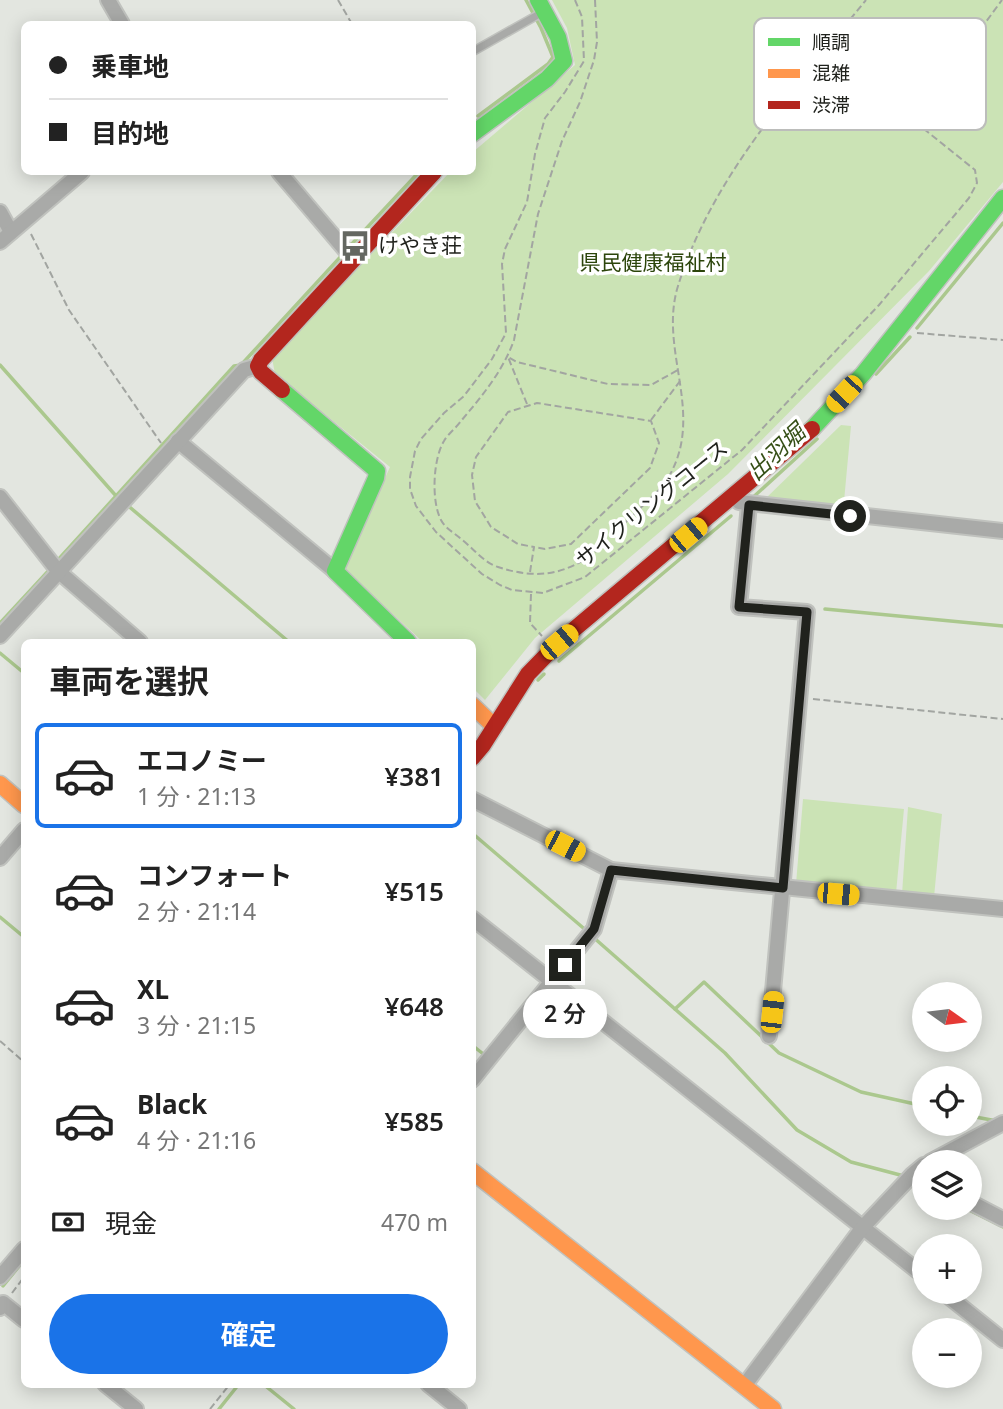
<!DOCTYPE html>
<html lang="ja">
<meta charset="utf-8">
<style>
:root{--surface:#fff;--page:#f2f2f2;--text:#222;--muted:#767676;--line:#e0e0e0;--accent:#1a73e8}
body{margin:0;font-family:"Noto Sans","Noto Sans JP",sans-serif;background:var(--page);color:var(--text);height:100vh;display:flex;flex-direction:column;font-size:26px;white-space:nowrap}
*{box-sizing:border-box;margin:0}
p{font-size:23px;color:var(--muted)}
.icon{flex:none;width:38px;height:38px;fill:none;stroke:currentColor;stroke-width:2;stroke-linecap:round;stroke-linejoin:round}
.map{position:relative;flex:1;overflow:hidden}
.sheet{position:absolute;left:21px;top:639px;width:455px;height:749px;display:flex;flex-direction:column;background:var(--surface);border-radius:10px;box-shadow:0 4px 18px #0003}
.sheet>*{flex:none}
.top-card{position:absolute;left:21px;top:21px;width:455px;height:154px;border-radius:10px;box-shadow:0 4px 18px #0003;display:grid;align-content:center;height:154px;padding:0 28px;background:var(--surface)}
.needle{width:46px;rotate:104deg}
.buttons{position:absolute;left:912px;top:982px;display:grid;gap:14px}
.buttons a{display:grid;place-items:center;width:70px;height:70px;border-radius:50%;background:var(--surface);box-shadow:0 4px 18px #0003;font-size:35px}
.end{position:absolute;width:32px;height:32px;margin:-16px;border:9px solid #20221d;background:#fff;box-shadow:0 0 0 4px #fff}
.from{border-radius:50%}
.bubble{position:absolute;height:49px;border-radius:24px;background:var(--surface);box-shadow:0 4px 18px #0003;font-size:23px;font-weight:600;line-height:49px;text-align:center}
.car{position:absolute;width:21px;height:42px;margin:-21px -10px;border-radius:9px;box-shadow:0 0 5px 2px #0007;background:linear-gradient(#f5c518 24%,#345 0 40%,#f5c518 0 76%,#345 0 86%,#f5c518 0)}
.top-card b{display:flex;align-items:center;gap:24px;height:66px;font-size:26px}
.top-card b+b{border-top:2px solid var(--line)}
.top-card i{width:18px;height:18px;background:var(--text)}
ul{padding:0;list-style:none}
li{display:flex;align-items:center;gap:21px;height:105px;margin:0 14px 10px;padding:0 14px;border:4px solid transparent;border-radius:10px}
li div{flex:1}
li b{display:block;font-size:26px}
li em{font-style:normal;font-weight:600}
li.selected{border-color:var(--accent)}
li>.icon{width:63px;height:63px;stroke-width:1.5}
h2{padding:0 28px;font-size:32px;line-height:84px}
.pay{display:flex;align-items:center;gap:18px;height:77px;padding:0 28px;font-size:26px}
.pay p{margin-inline-start:auto}
.button{display:flex;gap:14px;margin-top:auto;padding:14px 28px}
.button a{flex:1;height:80px;border-radius:42px;background:var(--accent);color:#fff;font-size:28px;font-weight:600;line-height:80px;text-align:center}
.map>svg:first-child{display:block}
</style>
<div class="map">
<svg width="1003" height="1409" viewBox="0 0 1003 1409">
<rect width="100%" height="100%" fill="#e3e6e0"/>
<!-- green -->
<g fill="#cbe3b5">
<path d="M 552,0 L 1003,0 L 1003,182 L 929,271 L 728,474 L 535,638 L 485,700 L 473,688 L 472,642 L 423,642 L 344,569 L 390,467 L 275,374 L 272,358 L 450,172 L 472,172 L 473,152 L 575,65 L 567,28 Z"/>
<path d="M 841,425 L 851,426 L 843,512 L 761,503 Z"/>
<path d="M 803,799 L 904,809 L 896,893 L 796,884 Z"/>
<path d="M 908,807 L 942,814 L 934,897 L 902,894 Z"/>
</g>
<g fill="none" stroke-linecap="round" stroke-linejoin="round">
<!-- stream -->
<g stroke="#abc88e" stroke-width="3.5">
<path d="M 478,116 L 548,64 L 553,57 L 541,28 L 526,0"/>
<path d="M 349,247 L 419,172"/>
<path d="M 917,328 L 1003,223"/>
<path d="M 0,365 L 117,497"/>
<path d="M 876,374 L 910,337"/>
<path d="M 750,500 L 817,439"/>
<path d="M 126,504 L 289,642"/>
<path d="M 57,561 L 234,366 L 241,365 L 344,253"/>
<path d="M 825,609 L 1003,626"/>
<path d="M 0,623 L 52,567"/>
<path d="M 0,653 L 24,673"/>
<path d="M 559,661 L 731,516"/>
<path d="M 538,680 L 544,674"/>
<path d="M 472,833 L 588,932"/>
<path d="M 0,917 L 24,937"/>
<path d="M 593,937 L 725,1053 L 797,1130 L 851,1162 L 904,1176"/>
<path d="M 675,1009 L 704,982 L 779,1053 L 861,1092 L 924,1106"/>
<path d="M 472,1045 L 487,1057"/>
<path d="M 970,1116 L 997,1121"/>
<path d="M 913,1182 L 924,1187"/>
<path d="M 965,1208 L 1003,1227"/>
<path d="M 3,1286 L 24,1260"/>
<path d="M 263,1384 L 294,1409"/>
<path d="M 219,1409 L 239,1384"/>
</g>
<defs>
<path id="lane" d="M 472,52 L 543,12"/>
<g id="street">
<path d="M 108,0 L 122,24"/>
<path d="M 279,172 L 353,259"/>
<path d="M 0,212 L 11,232"/>
<path d="M 0,242 L 82,172"/>
<path d="M 178,441 L 335,571"/>
<path d="M 0,497 L 58,571 L 140,642"/>
<path d="M 739,502 L 1003,531"/>
<path d="M 749,505 L 739,607 L 807,612 L 769,1036"/>
<path d="M 0,636 L 244,370 L 258,366"/>
<path d="M 472,799 L 611,870 L 1003,909"/>
<path d="M 0,858 L 24,830"/>
<path d="M 472,918 L 924,1276"/>
<path d="M 472,1080 L 594,929 L 611,870"/>
<path d="M 930,1162 L 1003,1123"/>
<path d="M 970,1202 L 1003,1219"/>
<path d="M 0,1277 L 24,1249"/>
<path d="M 943,1292 L 1003,1340"/>
<path d="M 0,1308 L 3,1303 L 24,1320"/>
<path d="M 105,1384 L 136,1409"/>
<path d="M 428,1384 L 459,1409"/>
<path d="M 744,1386 L 863,1227 L 912,1175 L 924,1165"/>
</g>
<g id="fast">
<path d="M 472,134 L 547,79 L 564,61 L 558,37 L 538,0"/>
<path d="M 282,390 L 377,471 L 376,478 L 335,571 L 408,642"/>
<path d="M 812,429 L 863,374 L 1003,198"/>
</g>
<g id="slow">
<path d="M 472,705 L 494,726"/>
<path d="M 0,784 L 24,805"/>
<path d="M 472,1171 L 773,1409"/>
</g>
<g id="jam">
<path d="M 282,390 L 261,372 L 258,366 L 261,360 L 434,172"/>
<path d="M 472,758 L 483,745 L 528,674 L 559,642 L 812,429"/>
</g>
</defs>
<!-- lane casing -->
<use href="#lane" stroke="#c0c2be" stroke-width="10"/>
<!-- street casing -->
<use href="#street" stroke="#c0c2be" stroke-width="18"/>
<!-- fast casing -->
<use href="#fast" stroke="#c0c2be" stroke-width="19"/>
<!-- slow casing -->
<use href="#slow" stroke="#c0c2be" stroke-width="19"/>
<!-- jam casing -->
<use href="#jam" stroke="#c0c2be" stroke-width="19"/>
<!-- path -->
<g stroke="#a2a5a1" stroke-width="2" stroke-dasharray="7 3.5" stroke-linecap="butt">
<path d="M 338,0 L 352,24"/>
<path d="M 575,0 L 582,17 L 584,61 L 565,92 L 545,118 L 535,154 L 527,202 L 505,249 L 502,264 L 506,333 L 492,359 L 464,396 L 444,413 L 421,439 L 415,451 L 410,477 L 410,489 L 416,506 L 436,532 L 482,574 L 500,585 L 512,590 L 543,593 L 585,577 L 742,450 L 879,305 L 969,198 L 977,183 L 975,170 L 924,129 L 920,119 L 927,102 L 1002,0"/>
<path d="M 595,0 L 597,42 L 594,60 L 580,102 L 562,141 L 538,214 L 514,340 C 503,371 482,396 461,421 C 456,428 448,434 444,441 C 433,459 431,501 441,520 C 445,528 453,532 460,538 C 472,547 484,563 498,567 C 535,579 563,576 594,553 L 662,487 C 711,420 657,354 678,286 C 712,176 795,87 866,0"/>
<path d="M 31,234 L 69,310 L 161,443"/>
<path d="M 917,333 L 1003,340"/>
<path d="M 527,404 L 508,357 L 517,362 L 608,384 L 651,385 L 678,370"/>
<path d="M 651,420 L 680,381"/>
<path d="M 530,572 L 534,547 L 518,544 L 491,527 L 475,501 L 472,475 L 476,457 L 508,412 L 537,403 L 651,421 L 659,443 L 650,468 L 571,544 L 545,549 L 534,547"/>
<path d="M 531,594 L 530,623 L 542,636"/>
<path d="M 813,699 L 1003,719"/>
<path d="M 0,1041 L 24,1062"/>
<path d="M 12,1293 L 24,1277"/>
<path d="M 210,1409 L 230,1384"/>
</g>
<!-- lane -->
<use href="#lane" stroke="#a9aaa8" stroke-width="7"/>
<!-- street -->
<use href="#street" stroke="#a9aaa8" stroke-width="14"/>
<!-- fast -->
<use href="#fast" stroke="#63d668" stroke-width="16"/>
<!-- slow -->
<use href="#slow" stroke="#ff974d" stroke-width="16"/>
<!-- jam -->
<use href="#jam" stroke="#b3261e" stroke-width="16"/>
</g>
<g fill="none" stroke-linecap="round" stroke-linejoin="round">
<!-- route -->
<path stroke="#20221d" stroke-width="9" d="M 565,965 L 594,929 L 611,870 L 783,888 L 807,612 L 739,607 L 749,505 L 850,516"/>
</g>
<!-- icons -->
<defs>
<symbol id="bus-bare" viewBox="-9 -9 18 18"><path d="M-5-6H5V4H4V6H2V4H-2V6H-4V4H-5ZM-3.5-4V0h7V-4ZM-3.5 1.2v1.5H-2V1.2ZM2 1.2v1.5H3.5V1.2Z" fill="#646761" stroke="#fff" stroke-width="2.5" paint-order="stroke"/></symbol>
</defs>
<g fill-rule="evenodd">
<use href="#bus-bare" x="333" y="224" width="44" height="44"/>
</g>
<g text-anchor="middle" stroke-width="7" stroke-linejoin="round" paint-order="stroke">
<!-- poi labels -->
<g font-size="21" fill="#20221d" stroke="#fff" text-anchor="start">
<text x="378" y="253">けやき荘</text>
</g>
<!-- park labels -->
<g font-size="21" fill="#2c450b" stroke="#fff">
<text x="653" y="270">県民健康福祉村</text>
</g>
<!-- street labels -->
<g font-size="21" fill="#20221d" stroke="#fff">
<text transform="translate(652 504) rotate(-39)" y="7">サイクリングコース</text>
</g>
<!-- water labels -->
<g font-size="23" font-style="italic" fill="#354f16" stroke="#fff">
<text transform="translate(776 452) rotate(-43)" y="8">出羽堀</text>
</g>
</g>
<!-- legend -->
<rect x="754" y="18" width="232" height="112" rx="10" fill="#fff" stroke="#bcbdbb" stroke-width="2"/>
<rect x="768" y="38" width="32" height="8" fill="#63d668"/>
<rect x="768" y="69" width="32" height="9" fill="#ff974d"/>
<rect x="768" y="101" width="32" height="8" fill="#b3261e"/>
<g font-size="19" fill="#20221d">
<text x="812" y="49">順調</text>
<text x="812" y="80">混雑</text>
<text x="812" y="112">渋滞</text>
</g>
</svg>
<div class="buttons">
<a><svg class="needle" viewBox="-14 -14 28 28"><path d="M0-13l5 13h-10z" fill="#e53935"/><path d="M0 13l5-13h-10z" fill="#767676"/></svg></a>
<a><svg class="icon" aria-label="locate" viewBox="0 0 24 24"><circle cx="12" cy="12" r="6"/><path d="M12 2v4M12 18v4M2 12h4M18 12h4"/></svg></a>
<a><svg class="icon" aria-label="layers" viewBox="0 0 24 24"><path d="M12 4l9 5-9 5-9-5zM3 14l9 5 9-5"/></svg></a>
<a>+</a>
<a>−</a>
</div>
<i class="end from" style="left:850px;top:516px"></i>
<i class="end" style="left:565px;top:965px"></i>
<div class="bubble" style="left:523px;top:989px;width:84px">2 分</div>
<i class="car" style="left:844px;top:394px;rotate:223deg"></i>
<i class="car" style="left:688px;top:535px;rotate:50deg"></i>
<i class="car" style="left:559px;top:642px;rotate:50deg"></i>
<i class="car" style="left:565px;top:846px;rotate:117deg"></i>
<i class="car" style="left:838px;top:894px;rotate:95deg"></i>
<i class="car" style="left:772px;top:1012px;rotate:6deg"></i>
<div class="top-card">
<b><i class="from"></i>乗車地</b>
<b><i></i>目的地</b>
</div>
<section class="sheet">
<h2>車両を選択</h2>
<ul>
<li class="selected"><svg class="icon" aria-label="car" viewBox="0 0 24 24"><path d="M5 17H2v-5l4-1 3-4h7l3 4 3 1v5h-3M9 17h6M6 11h13"/><circle cx="7" cy="17" r="2"/><circle cx="17" cy="17" r="2"/></svg><div><b>エコノミー</b><p>1 分 · 21:13</p></div><em>¥381</em></li>
<li><svg class="icon" aria-label="car" viewBox="0 0 24 24"><path d="M5 17H2v-5l4-1 3-4h7l3 4 3 1v5h-3M9 17h6M6 11h13"/><circle cx="7" cy="17" r="2"/><circle cx="17" cy="17" r="2"/></svg><div><b>コンフォート</b><p>2 分 · 21:14</p></div><em>¥515</em></li>
<li><svg class="icon" aria-label="car" viewBox="0 0 24 24"><path d="M5 17H2v-5l4-1 3-4h7l3 4 3 1v5h-3M9 17h6M6 11h13"/><circle cx="7" cy="17" r="2"/><circle cx="17" cy="17" r="2"/></svg><div><b>XL</b><p>3 分 · 21:15</p></div><em>¥648</em></li>
<li><svg class="icon" aria-label="car" viewBox="0 0 24 24"><path d="M5 17H2v-5l4-1 3-4h7l3 4 3 1v5h-3M9 17h6M6 11h13"/><circle cx="7" cy="17" r="2"/><circle cx="17" cy="17" r="2"/></svg><div><b>Black</b><p>4 分 · 21:16</p></div><em>¥585</em></li>
</ul>
<div class="pay"><svg class="icon" aria-label="cash" viewBox="0 0 24 24"><path d="M3 7h18v10H3z"/><circle cx="12" cy="12" r="2"/></svg>現金<p>470 m</p></div>
<div class="button"><a>確定</a></div>
</section>
</div>
